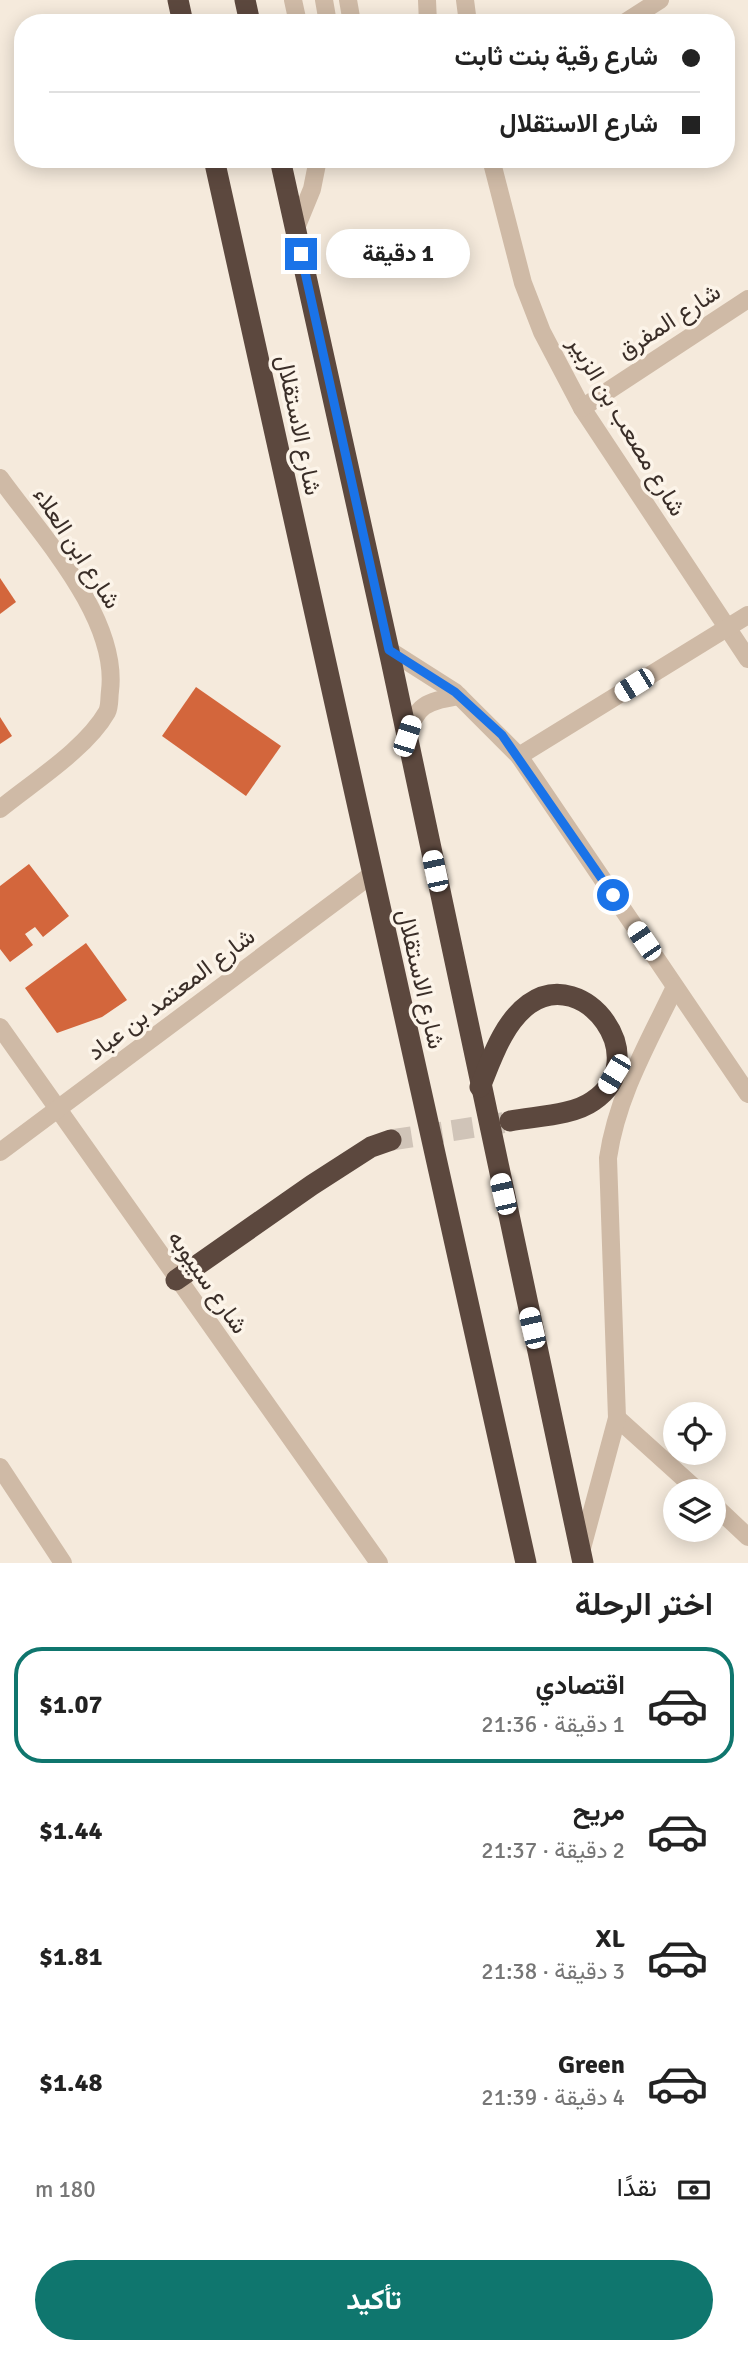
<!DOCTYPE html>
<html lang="ar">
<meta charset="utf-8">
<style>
:root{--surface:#fff;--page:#f2f2f2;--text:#222;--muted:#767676;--line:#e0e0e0;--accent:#0f766e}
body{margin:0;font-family:Signika,Vazirmatn,sans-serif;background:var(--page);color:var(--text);direction:rtl;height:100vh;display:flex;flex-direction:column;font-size:26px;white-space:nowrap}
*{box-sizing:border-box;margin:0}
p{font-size:23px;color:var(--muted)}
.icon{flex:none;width:38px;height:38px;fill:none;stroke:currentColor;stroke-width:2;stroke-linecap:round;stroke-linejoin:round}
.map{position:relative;height:1563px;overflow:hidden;direction:ltr}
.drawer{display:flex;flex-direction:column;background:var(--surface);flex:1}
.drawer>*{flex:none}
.top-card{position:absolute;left:14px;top:14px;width:721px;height:154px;border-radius:28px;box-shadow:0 4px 18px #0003;direction:rtl;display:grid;align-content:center;height:154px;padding:0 35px;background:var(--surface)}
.fabs{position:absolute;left:663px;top:1402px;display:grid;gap:14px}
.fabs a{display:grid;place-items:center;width:63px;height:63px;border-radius:50%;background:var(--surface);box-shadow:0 4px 18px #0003;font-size:35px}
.end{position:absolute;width:32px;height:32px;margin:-16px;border:9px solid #1a73e8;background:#fff;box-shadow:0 0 0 4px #fff}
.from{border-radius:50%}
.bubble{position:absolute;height:49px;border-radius:24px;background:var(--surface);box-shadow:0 4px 18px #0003;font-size:23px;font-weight:700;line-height:49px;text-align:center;direction:rtl}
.car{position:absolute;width:21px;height:42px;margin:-21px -10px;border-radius:9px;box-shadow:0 0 5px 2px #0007;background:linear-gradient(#fff 24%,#345 0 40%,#fff 0 76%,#345 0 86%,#fff 0)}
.top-card b{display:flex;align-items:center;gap:24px;height:66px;font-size:26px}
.top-card b+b{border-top:2px solid var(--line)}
.top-card i{width:18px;height:18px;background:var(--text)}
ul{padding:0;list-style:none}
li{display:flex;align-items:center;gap:21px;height:116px;margin:0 14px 10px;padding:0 21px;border:4px solid transparent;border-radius:28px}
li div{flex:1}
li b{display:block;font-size:26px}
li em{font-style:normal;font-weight:700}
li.active{border-color:var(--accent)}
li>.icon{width:63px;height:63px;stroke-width:1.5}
h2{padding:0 35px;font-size:32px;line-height:84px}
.pay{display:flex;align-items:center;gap:18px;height:77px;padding:0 35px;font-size:26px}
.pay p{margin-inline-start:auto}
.action{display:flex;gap:14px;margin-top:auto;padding:14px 35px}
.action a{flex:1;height:80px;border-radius:42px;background:var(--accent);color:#fff;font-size:28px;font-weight:700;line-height:80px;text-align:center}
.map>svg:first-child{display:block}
</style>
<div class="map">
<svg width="748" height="1563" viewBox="0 0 748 1563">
<rect width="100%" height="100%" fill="#f5eadc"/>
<!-- building -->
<g fill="#d3663c">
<path d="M 0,578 L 16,602 L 0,614 Z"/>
<path d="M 196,687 L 281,746 L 246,796 L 162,736 Z"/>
<path d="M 0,717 L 12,736 L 0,744 Z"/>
<path d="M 29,864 L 69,916 L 43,937 L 35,927 L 25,934 L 33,945 L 10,962 L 0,949 L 0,886 Z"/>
<path d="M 86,943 L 127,1000 L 102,1017 L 57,1033 L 25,988 Z"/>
</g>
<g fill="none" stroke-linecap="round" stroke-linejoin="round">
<!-- highway-tunnel -->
<path stroke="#d0c4b8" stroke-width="21" stroke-dasharray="21 10" stroke-linecap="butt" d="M 391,1140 L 508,1122"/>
<!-- minor -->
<g stroke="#cfbaa6" stroke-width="18">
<path d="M 293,0 L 298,23"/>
<path d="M 324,0 L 328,23"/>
<path d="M 348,0 L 352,23"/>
<path d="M 427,0 L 428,23"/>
<path d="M 465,0 L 468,23"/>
<path d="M 624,23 L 660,0"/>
<path d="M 491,159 L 523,283 L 542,332 L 582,408 L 748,659"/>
<path d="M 296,228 L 312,189 L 318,159"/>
<path d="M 582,408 L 748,299"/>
<path d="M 0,478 C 41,535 119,618 110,691 C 109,698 110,706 107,712 C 86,749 33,782 0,809"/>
<path d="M 389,650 L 455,692 L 519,756 L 748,1094"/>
<path d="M 407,736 C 417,703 427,702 459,696"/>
<path d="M 519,756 L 748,615"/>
<path d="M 0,1027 L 379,1563"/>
<path d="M 0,1152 L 371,875"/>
<path d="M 617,1418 L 698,1491"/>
<path d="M 0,1467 L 63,1563"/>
<path d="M 714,1505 L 748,1537"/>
<path d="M 581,1552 L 617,1418 L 608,1158 C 617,1096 648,1043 675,987"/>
</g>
<!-- highway -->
<g stroke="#5c483e" stroke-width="21">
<path d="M 178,0 L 183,23"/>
<path d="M 245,0 L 250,23"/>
<path d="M 214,159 L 526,1563"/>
<path d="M 280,159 L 391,660 L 583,1563"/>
<path d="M 480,1087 C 492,1058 503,1023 529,1004 C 585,964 655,1060 593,1101 C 572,1116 535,1116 510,1121"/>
<path d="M 176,1280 L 312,1185 L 371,1147 L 391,1140"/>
</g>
</g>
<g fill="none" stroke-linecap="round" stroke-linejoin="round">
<!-- route -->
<path stroke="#1a73e8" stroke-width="9" d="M 301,254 L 389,650 L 455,692 L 502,735 L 613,895"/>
</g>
<g text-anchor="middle" stroke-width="7" stroke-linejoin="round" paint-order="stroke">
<!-- street labels -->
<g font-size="24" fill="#3a2e28" stroke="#fcf4e9">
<text transform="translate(669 321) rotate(-33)" y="8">شارع المفرق</text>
<text transform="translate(299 425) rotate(78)" y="8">شارع الاستقلال</text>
<text transform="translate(627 426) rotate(59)" y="8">شارع مصعب بن الزبير</text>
<text transform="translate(77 548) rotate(57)" y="8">شارع ابن العلاء</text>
<text transform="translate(421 979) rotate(77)" y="8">شارع الاستقلال</text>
<text transform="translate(171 994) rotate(-37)" y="8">شارع المعتمد بن عباد</text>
<text transform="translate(208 1282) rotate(55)" y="8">شارع سيبوبه</text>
</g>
</g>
</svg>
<div class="fabs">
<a><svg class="icon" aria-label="locate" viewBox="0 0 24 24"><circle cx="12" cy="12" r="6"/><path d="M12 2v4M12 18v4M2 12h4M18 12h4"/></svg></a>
<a><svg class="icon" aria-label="layers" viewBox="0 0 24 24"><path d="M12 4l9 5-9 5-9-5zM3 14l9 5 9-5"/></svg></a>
</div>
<i class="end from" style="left:613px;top:895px"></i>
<i class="end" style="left:301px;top:254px"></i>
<div class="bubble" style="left:326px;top:229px;width:144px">1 دقيقة</div>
<i class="car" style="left:634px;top:685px;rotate:238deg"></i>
<i class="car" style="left:407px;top:736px;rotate:18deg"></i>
<i class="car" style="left:435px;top:871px;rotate:348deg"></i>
<i class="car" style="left:644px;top:941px;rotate:326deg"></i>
<i class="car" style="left:614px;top:1074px;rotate:211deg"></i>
<i class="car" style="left:503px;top:1194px;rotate:347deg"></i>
<i class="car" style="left:532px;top:1328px;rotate:347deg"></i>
<div class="top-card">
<b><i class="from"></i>شارع رقية بنت ثابت</b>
<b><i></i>شارع الاستقلال</b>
</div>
</div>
<section class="drawer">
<h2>اختر الرحلة</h2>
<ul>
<li class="active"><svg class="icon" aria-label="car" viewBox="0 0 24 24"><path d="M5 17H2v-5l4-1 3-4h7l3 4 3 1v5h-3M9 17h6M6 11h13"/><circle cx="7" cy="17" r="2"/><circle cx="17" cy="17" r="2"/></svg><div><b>اقتصادي</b><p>1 دقيقة · 21:36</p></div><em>$1.07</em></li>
<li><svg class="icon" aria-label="car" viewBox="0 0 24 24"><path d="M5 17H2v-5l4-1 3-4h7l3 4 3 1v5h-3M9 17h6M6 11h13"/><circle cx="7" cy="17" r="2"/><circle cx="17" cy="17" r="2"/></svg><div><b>مريح</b><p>2 دقيقة · 21:37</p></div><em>$1.44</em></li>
<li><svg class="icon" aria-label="car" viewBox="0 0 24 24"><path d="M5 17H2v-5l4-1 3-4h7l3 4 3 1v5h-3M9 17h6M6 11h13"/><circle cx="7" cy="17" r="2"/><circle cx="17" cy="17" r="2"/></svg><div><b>XL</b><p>3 دقيقة · 21:38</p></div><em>$1.81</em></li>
<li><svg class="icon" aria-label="car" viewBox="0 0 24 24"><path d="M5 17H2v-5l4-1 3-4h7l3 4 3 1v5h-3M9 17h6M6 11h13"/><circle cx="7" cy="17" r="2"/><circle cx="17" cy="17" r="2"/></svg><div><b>Green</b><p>4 دقيقة · 21:39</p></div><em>$1.48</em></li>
</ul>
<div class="pay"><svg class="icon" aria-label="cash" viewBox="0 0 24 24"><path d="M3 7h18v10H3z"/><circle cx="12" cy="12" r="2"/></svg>نقدًا<p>180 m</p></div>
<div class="action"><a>تأكيد</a></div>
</section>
